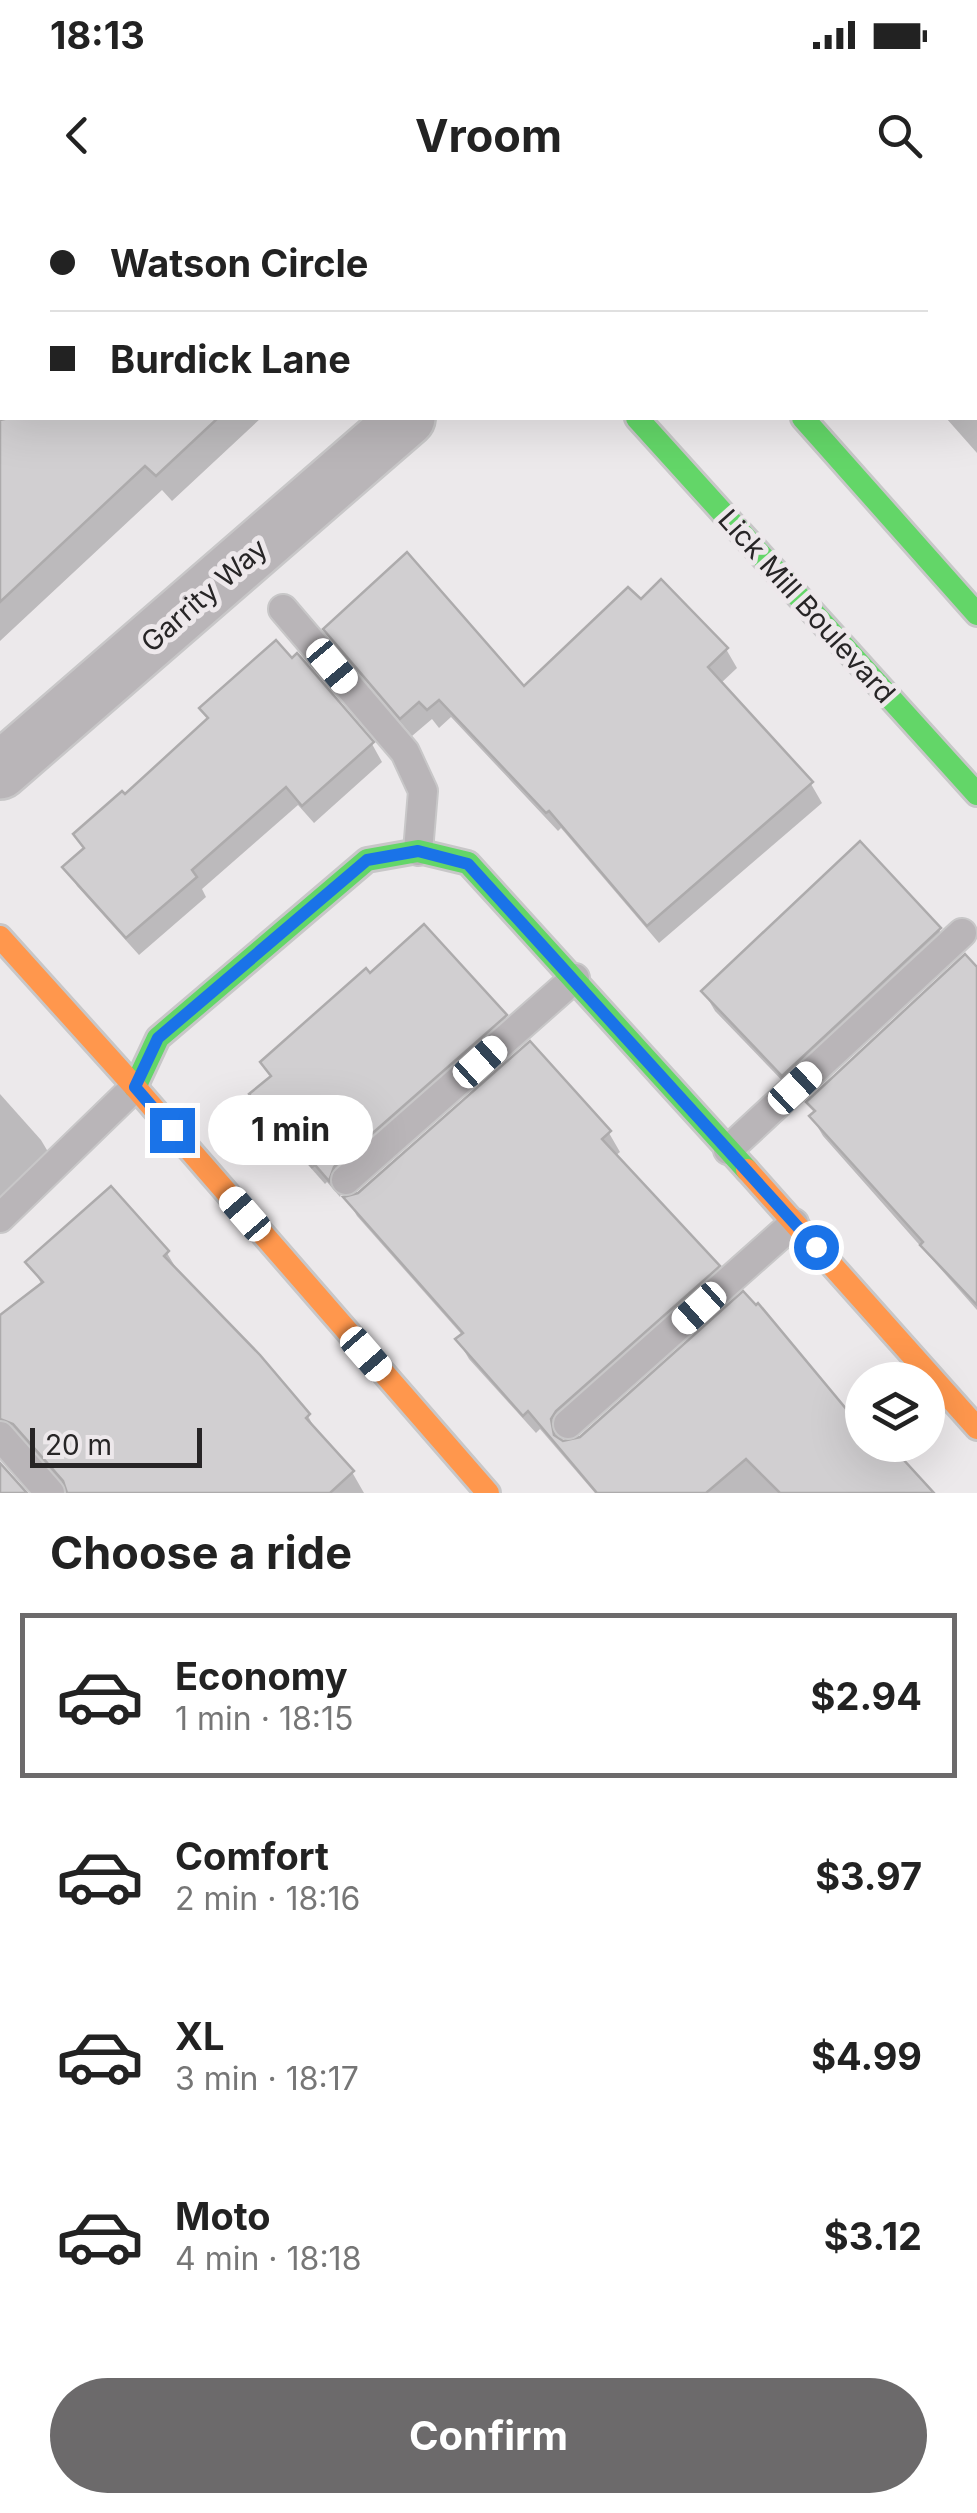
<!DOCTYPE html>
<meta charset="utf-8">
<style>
:root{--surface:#fff;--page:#f6f6f6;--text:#222;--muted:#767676;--line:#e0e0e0;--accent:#6c6a6b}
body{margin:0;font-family:Inter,sans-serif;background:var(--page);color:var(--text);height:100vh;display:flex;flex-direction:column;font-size:38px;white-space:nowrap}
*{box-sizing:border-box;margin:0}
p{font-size:32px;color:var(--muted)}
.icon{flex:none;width:55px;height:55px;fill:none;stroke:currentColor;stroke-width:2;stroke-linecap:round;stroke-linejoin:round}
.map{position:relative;height:1293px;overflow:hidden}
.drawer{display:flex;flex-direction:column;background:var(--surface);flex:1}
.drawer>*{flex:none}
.hud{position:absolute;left:0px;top:0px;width:978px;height:220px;box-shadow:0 10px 40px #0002;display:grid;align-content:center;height:220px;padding:0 50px;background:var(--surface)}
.controls{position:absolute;left:845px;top:1162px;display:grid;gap:20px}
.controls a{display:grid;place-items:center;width:100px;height:100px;border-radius:50%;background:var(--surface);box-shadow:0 10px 40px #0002;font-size:50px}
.scale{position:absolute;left:30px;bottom:25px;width:172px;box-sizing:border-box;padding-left:10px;border:5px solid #272526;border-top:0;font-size:28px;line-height:35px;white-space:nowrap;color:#272526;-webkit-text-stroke:8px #ede8eb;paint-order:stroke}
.end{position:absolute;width:45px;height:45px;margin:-22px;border:12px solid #1a73e8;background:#fff;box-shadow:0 0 0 5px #fff}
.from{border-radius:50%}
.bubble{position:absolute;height:70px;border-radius:35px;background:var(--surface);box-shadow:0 10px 40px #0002;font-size:32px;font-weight:700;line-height:70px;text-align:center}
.car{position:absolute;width:30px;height:60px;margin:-30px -15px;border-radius:12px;box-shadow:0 0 8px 2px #0007;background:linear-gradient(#fff 24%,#345 0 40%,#fff 0 76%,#345 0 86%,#fff 0)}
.hud b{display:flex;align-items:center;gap:35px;height:95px;font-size:38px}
.hud b+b{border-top:2px solid var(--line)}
.hud i{width:25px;height:25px;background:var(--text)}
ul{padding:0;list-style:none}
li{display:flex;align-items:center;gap:30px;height:165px;margin:0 20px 15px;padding:0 30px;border:5px solid transparent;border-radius:0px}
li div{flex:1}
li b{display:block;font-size:38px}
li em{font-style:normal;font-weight:700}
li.active{border-color:var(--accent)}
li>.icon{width:90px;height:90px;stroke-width:1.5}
h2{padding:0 50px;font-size:45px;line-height:120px}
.primary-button{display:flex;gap:20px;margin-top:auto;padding:20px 50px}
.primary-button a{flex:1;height:115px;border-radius:60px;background:var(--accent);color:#fff;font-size:40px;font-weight:700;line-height:115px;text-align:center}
.status{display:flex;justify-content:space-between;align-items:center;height:70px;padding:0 50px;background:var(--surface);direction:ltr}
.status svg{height:28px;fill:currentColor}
header{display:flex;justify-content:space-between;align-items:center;height:130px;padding:0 50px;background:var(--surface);font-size:45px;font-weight:700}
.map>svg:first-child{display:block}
</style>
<div class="status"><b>18:13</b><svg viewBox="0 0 49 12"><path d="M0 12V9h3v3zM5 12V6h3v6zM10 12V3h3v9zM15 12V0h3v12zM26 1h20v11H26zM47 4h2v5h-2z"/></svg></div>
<header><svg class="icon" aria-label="back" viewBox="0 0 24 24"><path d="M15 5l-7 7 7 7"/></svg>Vroom<svg class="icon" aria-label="search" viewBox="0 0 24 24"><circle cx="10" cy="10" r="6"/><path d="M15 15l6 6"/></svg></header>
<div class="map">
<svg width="977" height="1293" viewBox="0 0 977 1293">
<rect width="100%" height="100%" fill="#ece9eb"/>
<!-- shadow -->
<g fill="#0003">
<path d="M 91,0 L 156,0 L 154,2 Z"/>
<path d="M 758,0 L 977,0 L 977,253 L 946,218 L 975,218 L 975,2 Z"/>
<path d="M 0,47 L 2,50 L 0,221 Z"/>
<path d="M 11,218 L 261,218 L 172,301 L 162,290 L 0,441 L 0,223 Z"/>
<path d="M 641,402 L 726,449 L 737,468 L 720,484 L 811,584 L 822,603 L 659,743 L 561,628 L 558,631 L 451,517 L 439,528 L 432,519 L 412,536 L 337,448 L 326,430 L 523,490 Z"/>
<path d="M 203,509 L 372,544 L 382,562 L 314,623 L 298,605 L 202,689 L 206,697 L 139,755 L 77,686 L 66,667 L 85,650 L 76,635 L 125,598 L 209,520 Z"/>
<path d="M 860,645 L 939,730 L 950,749 L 794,893 L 715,811 L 704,792 Z"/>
<path d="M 977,771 L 977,1110 L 823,936 L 812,917 L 816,914 L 809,902 Z"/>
<path d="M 370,776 L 505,816 L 516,835 L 344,986 L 340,997 L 327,982 L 325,984 L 263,914 L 252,895 L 272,878 L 263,863 Z"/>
<path d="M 530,844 L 609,933 L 620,952 L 615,956 L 718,1067 L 728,1086 L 566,1230 L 561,1242 L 860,1228 L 862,1226 L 862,1245 L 886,1245 L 930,1293 L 595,1293 L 540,1229 L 536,1233 L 469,1159 L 458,1140 L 463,1136 L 357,1016 L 347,998 L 359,995 Z"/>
<path d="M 0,894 L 41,940 L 54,962 L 0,1006 Z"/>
<path d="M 167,1053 L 179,1073 L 308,1216 L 320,1238 L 352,1272 L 364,1293 L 68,1293 L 28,1245 L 18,1239 L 0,1244 L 0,1119 L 42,1085 L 29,1062 Z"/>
</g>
<!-- building -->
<g fill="#d1cfd1" stroke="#adabac" stroke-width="2.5">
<path d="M 9,218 L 218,218 L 156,276 L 145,266 L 0,402 L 0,220 Z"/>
<path d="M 407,352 L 524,486 L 628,387 L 641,399 L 661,379 L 728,448 L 708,467 L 813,582 L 647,726 L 549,611 L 546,613 L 439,500 L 427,510 L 419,502 L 400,519 L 323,429 Z"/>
<path d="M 276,440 L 292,458 L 297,453 L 374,542 L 302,606 L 286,587 L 192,670 L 197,677 L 126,738 L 62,667 L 84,648 L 73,634 L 122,591 L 125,594 L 208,518 L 199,508 Z"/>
<path d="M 860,641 L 941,728 L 782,876 L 701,791 Z"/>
<path d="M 424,724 L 507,815 L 334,967 L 329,981 L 315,965 L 312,967 L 249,894 L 271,876 L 260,862 L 366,768 L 370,773 Z"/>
<path d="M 965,754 L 977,767 L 977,1105 L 920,1045 L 923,1042 L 809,916 L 815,911 L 806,902 Z"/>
<path d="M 530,841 L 611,931 L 602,939 L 720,1066 L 556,1211 L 551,1219 L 554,1235 L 563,1241 L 580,1237 L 743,1091 L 756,1105 L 758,1103 L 862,1228 L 862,1245 L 890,1245 L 934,1293 L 780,1293 L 746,1259 L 706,1293 L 597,1293 L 528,1211 L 523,1216 L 455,1139 L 463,1133 L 343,997 L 358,993 Z"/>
<path d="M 111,986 L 169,1051 L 164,1056 L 260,1155 L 310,1214 L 306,1218 L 354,1271 L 330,1293 L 67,1293 L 63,1281 L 13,1224 L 0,1219 L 0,1115 L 43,1082 L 25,1062 Z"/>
<path d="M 0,1263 L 27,1293 L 0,1293 Z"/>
</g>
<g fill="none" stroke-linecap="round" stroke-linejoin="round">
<defs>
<g id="lane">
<path d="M 33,0 L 36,2"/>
<path d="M 0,203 L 2,200"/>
<path d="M 283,409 L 405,552 L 423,591 L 418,651"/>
<path d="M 728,950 L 962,733"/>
<path d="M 346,980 L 575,778"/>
<path d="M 0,1018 L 135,887"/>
<path d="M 568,1224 L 794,1023"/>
<path d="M 0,1236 L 50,1293"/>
</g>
<path id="street" d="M 0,571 L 407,218"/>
<g id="fast">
<path d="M 443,0 L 446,2"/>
<path d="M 605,0 L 608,2"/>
<path d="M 637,218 L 977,594"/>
<path d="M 803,218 L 977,414"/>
<path d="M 135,887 L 158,838 L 367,660 L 418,651 L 468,663 L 747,970"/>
</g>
<g id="slow">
<path d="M 0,737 L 135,887 L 488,1293"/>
<path d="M 747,970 L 977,1228"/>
</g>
</defs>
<!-- lane casing -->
<use href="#lane" stroke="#c8c7c8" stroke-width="32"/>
<!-- street casing -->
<use href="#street" stroke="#c8c7c8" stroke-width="60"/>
<!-- fast casing -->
<use href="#fast" stroke="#c8c7c8" stroke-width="28"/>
<!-- slow casing -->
<use href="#slow" stroke="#c8c7c8" stroke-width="28"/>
<!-- lane -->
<use href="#lane" stroke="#b9b5b8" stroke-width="28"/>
<!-- street -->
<use href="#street" stroke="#b9b5b8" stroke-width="55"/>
<!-- fast -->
<use href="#fast" stroke="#63d668" stroke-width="22"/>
<!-- slow -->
<use href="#slow" stroke="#ff974d" stroke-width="22"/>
</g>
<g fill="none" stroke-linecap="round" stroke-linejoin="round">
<!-- route -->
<path stroke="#1a73e8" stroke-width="12" d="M 172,930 L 135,887 L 158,838 L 367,660 L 418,651 L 468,664 L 816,1047"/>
</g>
<g text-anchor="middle" stroke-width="10" stroke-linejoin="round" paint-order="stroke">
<!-- street labels -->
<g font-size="28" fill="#272526" stroke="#ede8eb">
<text transform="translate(204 395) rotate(-41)" y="10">Garrity Way</text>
<text transform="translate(807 406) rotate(48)" y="10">Lick Mill Boulevard</text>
</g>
</g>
</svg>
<div class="controls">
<a><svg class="icon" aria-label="layers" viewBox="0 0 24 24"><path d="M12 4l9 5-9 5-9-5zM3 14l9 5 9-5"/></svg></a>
</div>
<div class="scale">20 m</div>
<i class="end from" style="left:816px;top:1047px"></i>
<i class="end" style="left:172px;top:930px"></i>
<div class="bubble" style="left:208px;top:895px;width:165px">1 min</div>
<i class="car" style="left:332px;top:466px;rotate:140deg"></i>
<i class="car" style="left:480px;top:862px;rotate:48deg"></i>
<i class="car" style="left:795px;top:888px;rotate:47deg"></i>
<i class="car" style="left:245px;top:1014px;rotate:319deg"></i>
<i class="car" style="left:699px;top:1108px;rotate:228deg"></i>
<i class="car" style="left:366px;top:1154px;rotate:139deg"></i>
<div class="hud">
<b><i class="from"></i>Watson Circle</b>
<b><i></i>Burdick Lane</b>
</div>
</div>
<section class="drawer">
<h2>Choose a ride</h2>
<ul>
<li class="active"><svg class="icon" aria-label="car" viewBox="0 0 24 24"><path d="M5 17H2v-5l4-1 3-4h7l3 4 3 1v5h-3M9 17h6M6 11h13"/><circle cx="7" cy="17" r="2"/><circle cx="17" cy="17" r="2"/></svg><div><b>Economy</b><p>1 min · 18:15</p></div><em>$2.94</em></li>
<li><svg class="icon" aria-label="car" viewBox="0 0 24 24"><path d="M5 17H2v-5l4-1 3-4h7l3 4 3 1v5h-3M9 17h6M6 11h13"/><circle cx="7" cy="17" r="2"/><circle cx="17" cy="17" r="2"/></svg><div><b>Comfort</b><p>2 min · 18:16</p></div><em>$3.97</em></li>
<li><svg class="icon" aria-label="car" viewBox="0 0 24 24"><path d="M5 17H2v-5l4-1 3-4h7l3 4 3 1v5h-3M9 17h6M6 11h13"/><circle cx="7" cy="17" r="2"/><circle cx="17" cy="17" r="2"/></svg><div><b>XL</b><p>3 min · 18:17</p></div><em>$4.99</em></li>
<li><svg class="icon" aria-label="car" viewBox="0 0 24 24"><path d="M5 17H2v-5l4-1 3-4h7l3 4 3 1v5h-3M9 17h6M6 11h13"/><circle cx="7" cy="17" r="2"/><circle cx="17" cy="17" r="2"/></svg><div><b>Moto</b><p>4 min · 18:18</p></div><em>$3.12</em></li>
</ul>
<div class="primary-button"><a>Confirm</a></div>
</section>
